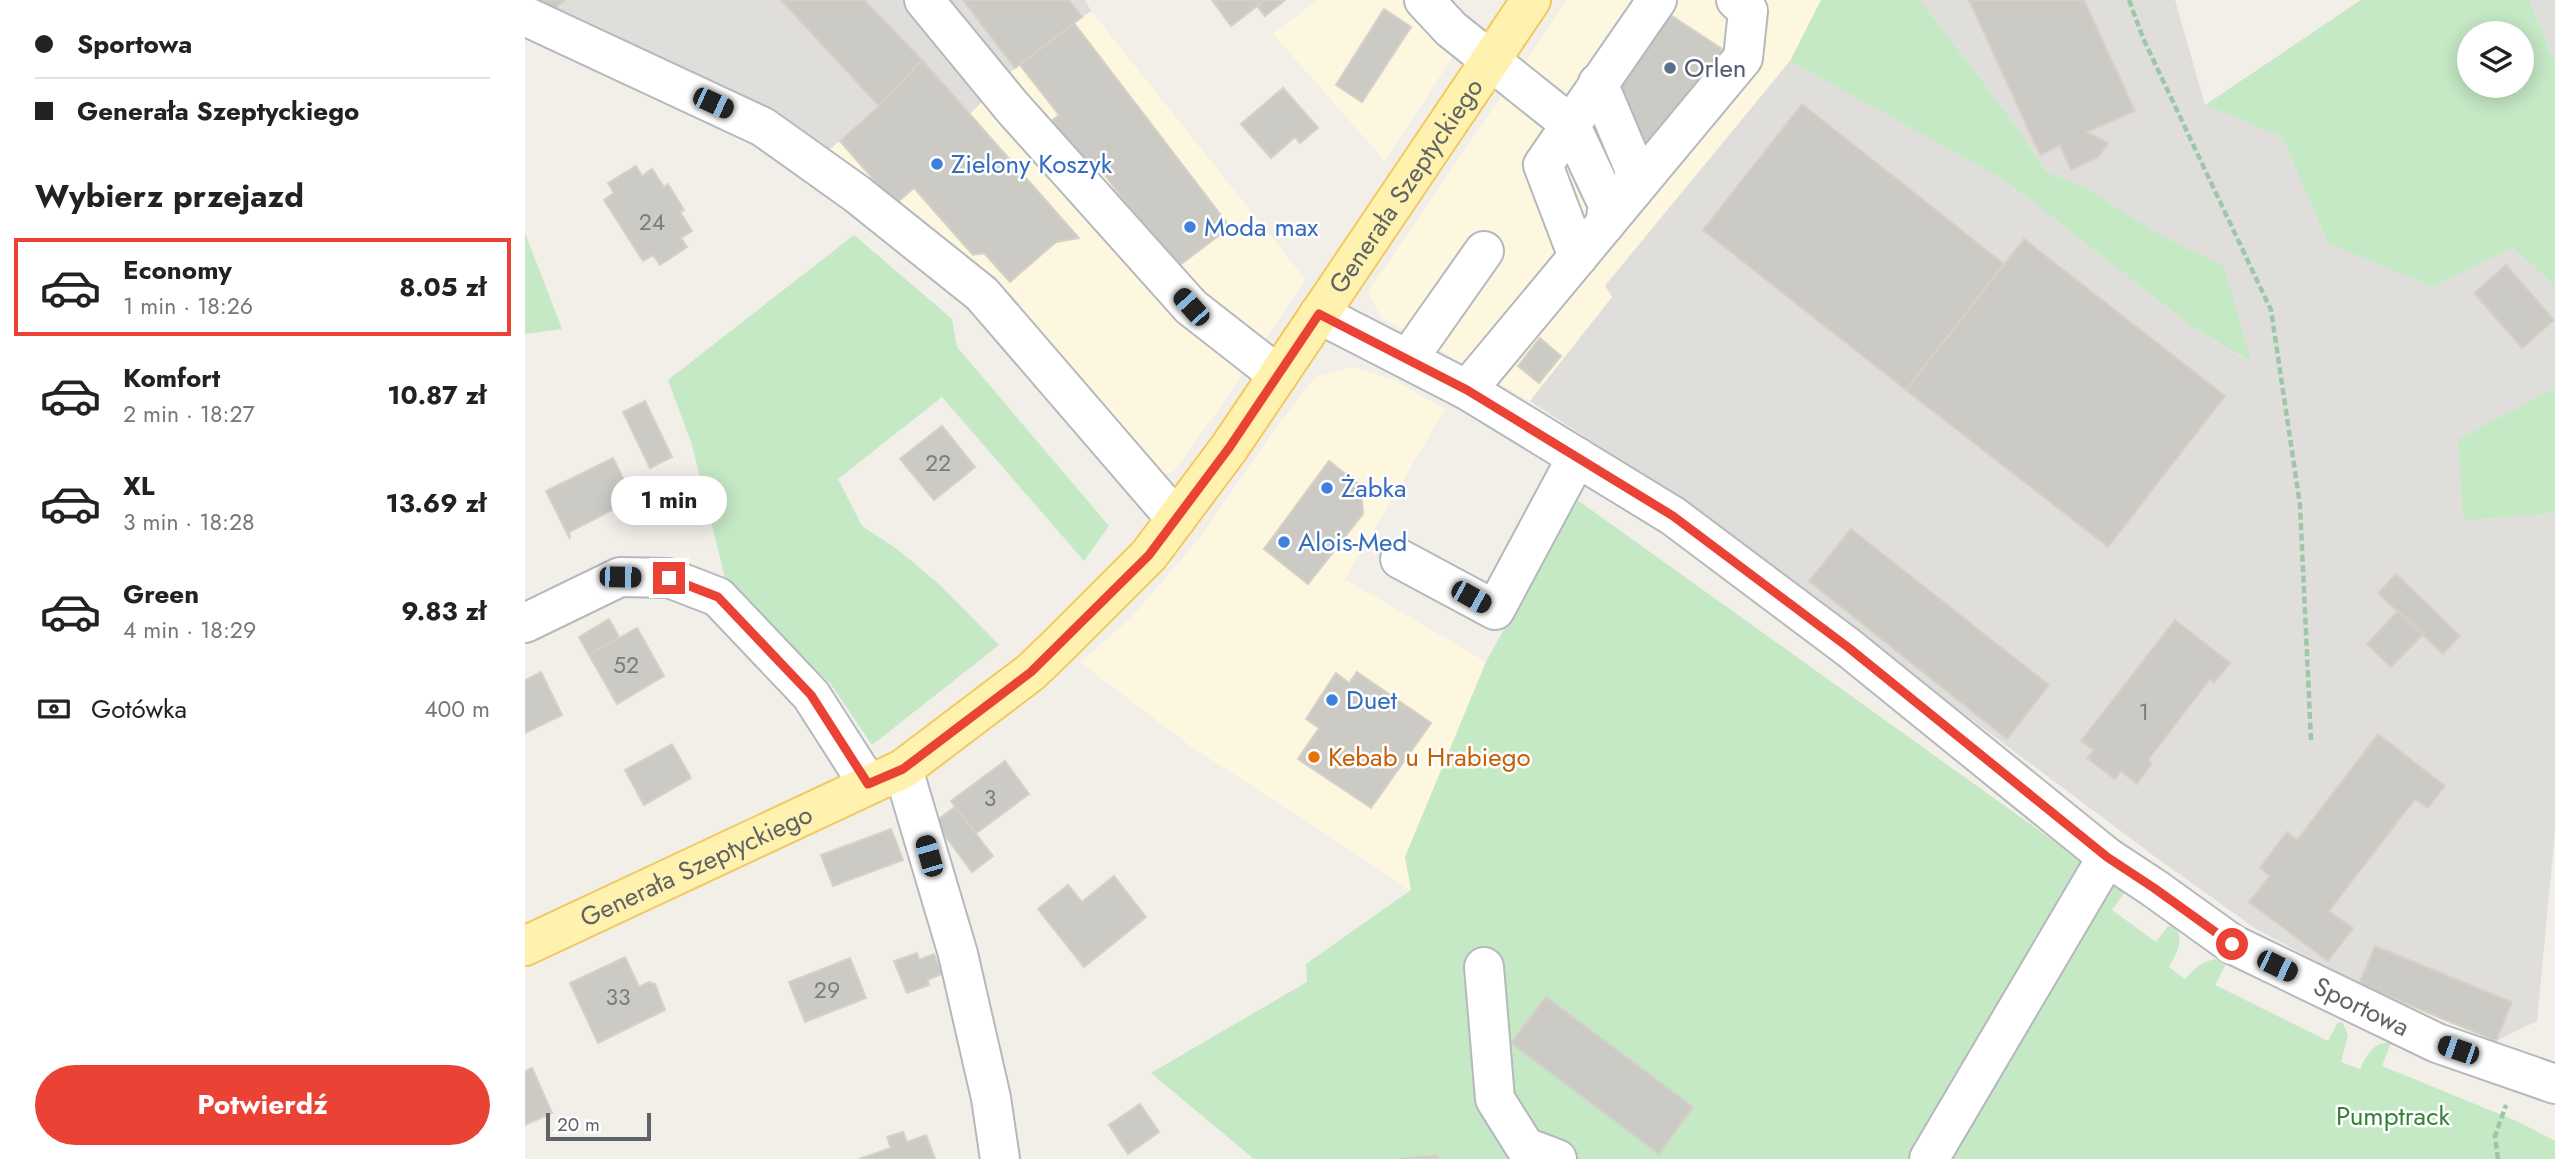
<!DOCTYPE html>
<html lang="pl">
<meta charset="utf-8">
<style>
:root{--surface:#fff;--page:#f2f2f2;--text:#222;--muted:#767676;--line:#e0e0e0;--accent:#ea4335}
body{margin:0;font-family:Jost,sans-serif;background:var(--page);color:var(--text);height:100vh;display:flex;flex-direction:column;font-size:26px;white-space:nowrap}
*{box-sizing:border-box;margin:0}
p{font-size:23px;color:var(--muted)}
.icon{flex:none;width:38px;height:38px;fill:none;stroke:currentColor;stroke-width:2;stroke-linecap:round;stroke-linejoin:round}
.map{position:relative;flex:1;overflow:hidden}
.details{display:flex;flex-direction:column;background:var(--surface);width:525px}
.details>*{flex:none}
.top-card{display:grid;align-content:center;height:154px;padding:0 35px;background:var(--surface)}
.buttons{position:absolute;left:1932px;top:21px;display:grid;gap:14px}
.buttons a{display:grid;place-items:center;width:77px;height:77px;border-radius:50%;background:var(--surface);box-shadow:0 4px 18px #0003;font-size:35px}
.scale{position:absolute;left:21px;bottom:18px;width:105px;box-sizing:border-box;padding-left:7px;border:4px solid #5f6368;border-top:0;font-size:19px;line-height:24px;white-space:nowrap;color:#5f6368;-webkit-text-stroke:5px #fff;paint-order:stroke}
.end{position:absolute;width:32px;height:32px;margin:-16px;border:9px solid #ea4335;background:#fff;box-shadow:0 0 0 4px #fff}
.from{border-radius:50%}
.bubble{position:absolute;height:49px;border-radius:24px;background:var(--surface);box-shadow:0 4px 18px #0003;font-size:23px;font-weight:700;line-height:49px;text-align:center}
.car{position:absolute;width:21px;height:42px;margin:-21px -10px;border-radius:9px;box-shadow:0 0 5px 2px #0007;background:linear-gradient(#222 24%,#8ab4d8 0 40%,#222 0 76%,#8ab4d8 0 86%,#222 0)}
.top-card b{display:flex;align-items:center;gap:24px;height:66px;font-size:26px}
.top-card b+b{border-top:2px solid var(--line)}
.top-card i{width:18px;height:18px;background:var(--text)}
ul{padding:0;list-style:none}
li{display:flex;align-items:center;gap:21px;height:98px;margin:0 14px 10px;padding:0 21px;border:4px solid transparent;border-radius:0px}
li div{flex:1}
li b{display:block;font-size:26px}
li em{font-style:normal;font-weight:700}
li.selected{border-color:var(--accent)}
li>.icon{width:63px;height:63px;stroke-width:1.5}
h2{padding:0 35px;font-size:32px;line-height:84px}
.pay{display:flex;align-items:center;gap:18px;height:77px;padding:0 35px;font-size:26px}
.pay p{margin-inline-start:auto}
.button{display:flex;gap:14px;margin-top:auto;padding:14px 35px}
.button a{flex:1;height:80px;border-radius:42px;background:var(--accent);color:#fff;font-size:28px;font-weight:700;line-height:80px;text-align:center}
main{display:flex;flex:1;min-height:0}
.map>svg:first-child{display:block}
</style>
<main>
<section class="details">
<div class="top-card">
<b><i class="from"></i>Sportowa</b>
<b><i></i>Generała Szeptyckiego</b>
</div>
<h2>Wybierz przejazd</h2>
<ul>
<li class="selected"><svg class="icon" aria-label="car" viewBox="0 0 24 24"><path d="M5 17H2v-5l4-1 3-4h7l3 4 3 1v5h-3M9 17h6M6 11h13"/><circle cx="7" cy="17" r="2"/><circle cx="17" cy="17" r="2"/></svg><div><b>Economy</b><p>1 min · 18:26</p></div><em>8.05 zł</em></li>
<li><svg class="icon" aria-label="car" viewBox="0 0 24 24"><path d="M5 17H2v-5l4-1 3-4h7l3 4 3 1v5h-3M9 17h6M6 11h13"/><circle cx="7" cy="17" r="2"/><circle cx="17" cy="17" r="2"/></svg><div><b>Komfort</b><p>2 min · 18:27</p></div><em>10.87 zł</em></li>
<li><svg class="icon" aria-label="car" viewBox="0 0 24 24"><path d="M5 17H2v-5l4-1 3-4h7l3 4 3 1v5h-3M9 17h6M6 11h13"/><circle cx="7" cy="17" r="2"/><circle cx="17" cy="17" r="2"/></svg><div><b>XL</b><p>3 min · 18:28</p></div><em>13.69 zł</em></li>
<li><svg class="icon" aria-label="car" viewBox="0 0 24 24"><path d="M5 17H2v-5l4-1 3-4h7l3 4 3 1v5h-3M9 17h6M6 11h13"/><circle cx="7" cy="17" r="2"/><circle cx="17" cy="17" r="2"/></svg><div><b>Green</b><p>4 min · 18:29</p></div><em>9.83 zł</em></li>
</ul>
<div class="pay"><svg class="icon" aria-label="cash" viewBox="0 0 24 24"><path d="M3 7h18v10H3z"/><circle cx="12" cy="12" r="2"/></svg>Gotówka<p>400 m</p></div>
<div class="button"><a>Potwierdź</a></div>
</section>
<div class="map">
<svg width="2030" height="1159" viewBox="0 0 2030 1159">
<rect width="100%" height="100%" fill="#f1efe8"/>
<!-- commercial -->
<g fill="#fef7e0">
<path d="M 792,0 L 920,0 L 948,25 L 860,161 L 748,34 Z"/>
<path d="M 1042,0 L 1296,0 L 1297,2 L 1265,61 L 1080,285 L 1088,297 L 1005,401 L 856,317 L 843,292 Z"/>
<path d="M 566,11 L 780,279 L 695,407 L 648,472 L 599,483 L 471,332 L 405,271 L 279,172 L 354,106 L 397,60 L 445,113 L 490,68 Z"/>
<path d="M 829,367 L 868,380 L 920,409 L 820,579 L 961,662 L 880,857 L 886,890 L 664,745 L 555,662 L 604,620 L 673,540 L 746,435 L 790,377 Z"/>
</g>
<!-- industrial -->
<g fill="#e0deda">
<path d="M 0,0 L 560,0 L 566,11 L 490,68 L 445,114 L 397,60 L 354,106 L 279,172 Z"/>
<path d="M 1395,0 L 1650,0 L 1680,105 L 1757,137 L 1803,243 L 1908,287 L 1988,248 L 2030,286 L 2030,388 L 1933,439 L 1938,521 L 2030,513 L 2030,832 L 2012,1021 L 1971,1041 L 1834,984 L 1731,929 L 1636,861 L 1123,478 L 1005,401 L 1087,297 L 1080,286 L 1265,61 L 1481,181 L 1666,326 L 1725,362 L 1699,266 L 1637,236 L 1563,189 L 1522,172 L 1483,115 Z"/>
<path d="M 2004,0 L 2030,0 L 2030,62 Z"/>
</g>
<!-- green -->
<g fill="#c5e8c5" fill-rule="evenodd">
<path d="M 1296,0 L 1395,0 L 1483,115 L 1522,172 L 1563,189 L 1637,236 L 1699,266 L 1726,362 L 1666,326 L 1481,181 L 1265,61 Z"/>
<path d="M 1836,0 L 2004,0 L 2030,62 L 2030,286 L 1988,248 L 1908,287 L 1803,243 L 1757,137 L 1680,105 ZM 1944,33 L 1997,33 L 1997,86 L 1944,86 Z"/>
<path d="M 0,233 L 37,329 L 0,334 Z"/>
<path d="M 329,235 L 427,319 L 432,347 L 584,526 L 559,561 L 417,397 L 313,479 L 337,526 L 372,549 L 414,584 L 474,645 L 347,745 L 305,683 L 201,582 L 167,445 L 143,380 Z"/>
<path d="M 2030,388 L 2030,513 L 1938,521 L 1933,439 Z"/>
<path d="M 1051,499 L 1600,892 L 1587,910 L 1631,942 L 1643,926 L 1648,925 C 1661,939 1652,952 1644,967 L 1660,979 C 1671,967 1679,959 1696,959 L 1701,964 L 1690,985 L 1803,1041 L 1813,1022 L 1818,1023 L 1823,1035 L 1816,1062 L 1835,1069 C 1841,1056 1849,1041 1866,1043 L 1857,1066 L 1994,1122 L 2030,1141 L 2030,1159 L 729,1159 L 626,1073 L 782,982 L 781,964 L 886,890 L 880,857 L 961,662 Z"/>
</g>
<!-- building -->
<g fill="#cccac5" stroke="#d6d1c6" stroke-width="2">
<path d="M 7,0 L 40,0 L 22,16 Z"/>
<path d="M 256,0 L 339,0 L 397,60 L 354,106 Z"/>
<path d="M 438,0 L 544,0 L 557,17 L 490,68 Z"/>
<path d="M 687,0 L 740,0 L 706,26 Z"/>
<path d="M 740,0 L 760,0 L 740,16 L 732,6 Z"/>
<path d="M 1444,0 L 1559,0 L 1610,111 L 1562,132 L 1583,143 L 1573,157 L 1546,170 L 1535,145 L 1515,155 Z"/>
<path d="M 859,9 L 886,27 L 837,102 L 811,85 Z"/>
<path d="M 1144,14 L 1197,49 L 1139,133 L 1120,142 L 1093,86 Z"/>
<path d="M 549,23 L 705,227 L 651,268 L 572,165 L 564,172 L 525,122 L 534,115 L 495,65 Z"/>
<path d="M 397,60 L 554,238 L 531,242 L 485,282 L 459,253 L 448,255 L 389,188 L 370,204 L 315,141 L 354,106 Z"/>
<path d="M 758,88 L 793,128 L 775,143 L 770,137 L 746,158 L 716,124 Z"/>
<path d="M 1277,104 L 1479,264 L 1381,390 L 1178,230 Z"/>
<path d="M 111,166 L 117,176 L 127,169 L 139,187 L 143,184 L 159,210 L 155,212 L 167,231 L 156,238 L 162,247 L 135,265 L 128,255 L 118,261 L 79,200 L 89,193 L 83,183 Z"/>
<path d="M 1499,239 L 1700,396 L 1583,547 L 1381,390 Z"/>
<path d="M 1981,265 L 2029,320 L 1997,348 L 1949,293 Z"/>
<path d="M 1015,338 L 1036,356 L 1014,383 L 993,366 Z"/>
<path d="M 120,401 L 147,457 L 125,468 L 98,412 Z"/>
<path d="M 417,426 L 450,467 L 409,500 L 375,459 Z"/>
<path d="M 88,458 L 111,505 L 92,515 L 89,509 L 44,532 L 45,539 L 21,491 Z"/>
<path d="M 804,461 L 836,486 L 838,514 L 783,584 L 739,549 Z"/>
<path d="M 1326,529 L 1524,685 L 1482,739 L 1284,581 Z"/>
<path d="M 1871,574 L 1935,636 L 1918,654 L 1853,593 Z"/>
<path d="M 1873,611 L 1898,634 L 1866,667 L 1842,644 Z"/>
<path d="M 84,619 L 94,637 L 64,655 L 54,637 Z"/>
<path d="M 1650,620 L 1705,663 L 1689,683 L 1685,679 L 1623,760 L 1627,763 L 1612,784 L 1596,771 L 1590,779 L 1562,758 L 1569,750 L 1556,741 Z"/>
<path d="M 112,628 L 139,676 L 92,704 L 64,655 Z"/>
<path d="M 16,672 L 37,715 L 0,733 L 0,680 Z"/>
<path d="M 832,672 L 906,723 L 846,808 L 773,759 L 794,728 L 781,719 L 811,673 L 824,683 Z"/>
<path d="M 1853,734 L 1920,786 L 1903,808 L 1890,799 L 1804,911 L 1828,928 L 1803,961 L 1724,902 L 1745,876 L 1735,868 L 1762,832 L 1772,840 Z"/>
<path d="M 147,744 L 166,778 L 119,805 L 100,770 Z"/>
<path d="M 480,761 L 504,794 L 450,834 L 426,801 Z"/>
<path d="M 430,807 L 468,856 L 447,872 L 410,822 Z"/>
<path d="M 366,829 L 378,860 L 308,886 L 296,855 Z"/>
<path d="M 589,876 L 621,917 L 559,967 L 513,909 L 543,885 L 557,902 Z"/>
<path d="M 1850,946 L 1987,1002 L 1971,1041 L 1834,984 Z"/>
<path d="M 392,953 L 394,960 L 409,954 L 417,974 L 402,980 L 404,985 L 382,993 L 369,961 Z"/>
<path d="M 100,957 L 114,987 L 124,982 L 130,984 L 140,1010 L 73,1043 L 45,983 Z"/>
<path d="M 325,958 L 341,998 L 280,1022 L 264,982 Z"/>
<path d="M 1021,997 L 1168,1107 L 1134,1154 L 986,1043 Z"/>
<path d="M 7,1068 L 27,1113 L 0,1125 L 0,1071 Z"/>
<path d="M 615,1104 L 634,1132 L 603,1154 L 584,1125 Z"/>
<path d="M 378,1132 L 382,1142 L 401,1135 L 410,1159 L 334,1159 L 366,1148 L 362,1137 Z"/>
<path d="M 912,1155 L 913,1159 L 874,1159 Z"/>
</g>
<g fill="none" stroke-linecap="round" stroke-linejoin="round">
<defs>
<g id="minor">
<path d="M 399,0 L 487,107 L 666,307 L 753,375"/>
<path d="M 899,0 L 926,29 L 1045,124 L 1083,205 L 1080,224"/>
<path d="M 0,16 L 238,127 L 332,194 L 457,294 L 651,519"/>
<path d="M 1073,83 L 1109,168 L 1109,189"/>
<path d="M 1053,257 L 1018,165 L 1132,0"/>
<path id="s1" d="M 794,314 L 942,390 L 1148,516 L 1324,648 L 1582,857 L 1629,888 L 1707,944 L 1912,1043 L 2030,1084"/>
<path d="M 883,359 L 959,251"/>
<path d="M 942,390 L 1218,58 L 1223,11 L 1211,0"/>
<path d="M 875,559 L 970,610 L 1052,457"/>
<path d="M 0,623 L 95,577 L 144,578 L 193,597 L 286,695 L 343,784"/>
<path d="M 378,769 L 433,954 L 466,1098 L 475,1159"/>
<path d="M 959,967 L 970,1099 L 1000,1147 L 1032,1159"/>
<path d="M 1404,1159 L 1582,857"/>
</g>
<g id="major">
<path id="s2" d="M 0,946 L 378,769 L 506,672 L 534,645 L 624,555 L 704,448 L 1006,0"/>
</g>
</defs>
<!-- minor casing -->
<use href="#minor" stroke="#b5b8bc" stroke-width="42"/>
<!-- major casing -->
<use href="#major" stroke="#f2c960" stroke-width="42"/>
<!-- path -->
<g stroke="#9cc7a9" stroke-width="4.5" stroke-dasharray="7 3.5" stroke-linecap="butt">
<path d="M 1604,0 L 1618,38 L 1746,310 L 1775,505 L 1786,740"/>
<path d="M 1973,1159 L 1970,1136 L 1981,1105"/>
</g>
<!-- minor -->
<use href="#minor" stroke="#fff" stroke-width="38"/>
<!-- major -->
<use href="#major" stroke="#fff2af" stroke-width="38"/>
</g>
<g fill="none" stroke-linecap="round" stroke-linejoin="round">
<!-- route -->
<path stroke="#ea4335" stroke-width="9" d="M 144,578 L 193,597 L 286,695 L 343,784 L 378,769 L 506,672 L 624,555 L 704,448 L 794,314 L 942,390 L 1148,516 L 1324,648 L 1582,857 L 1629,888 L 1707,944"/>
</g>
<!-- markers -->
<circle fill="#5c6f8a" stroke="#fff" stroke-width="2.5" cx="1145" cy="68" r="7"/>
<g fill="#3f7fe0" stroke="#fff" stroke-width="2.5">
<circle cx="412" cy="164" r="7"/>
<circle cx="665" cy="227" r="7"/>
<circle cx="802" cy="488" r="7"/>
<circle cx="759" cy="542" r="7"/>
<circle cx="807" cy="700" r="7"/>
</g>
<circle fill="#e8710a" stroke="#fff" stroke-width="2.5" cx="789" cy="757" r="7"/>
<g text-anchor="middle" stroke-width="5" stroke-linejoin="round" paint-order="stroke">
<!-- number labels -->
<g font-size="23" fill="#7a7d7f">
<text x="127" y="230">24</text>
<text x="413" y="471">22</text>
<text x="101" y="673">52</text>
<text x="1619" y="720">1</text>
<text x="465" y="806">3</text>
<text x="302" y="998">29</text>
<text x="93" y="1005">33</text>
</g>
<!-- service labels -->
<g font-size="26" fill="#4e5e75" stroke="#fff" text-anchor="start">
<text x="1159" y="77">Orlen</text>
</g>
<!-- shop labels -->
<g font-size="26" fill="#366cbe" stroke="#fff" text-anchor="start">
<text x="426" y="173">Zielony Koszyk</text>
<text x="679" y="236">Moda max</text>
<text x="816" y="497">Żabka</text>
<text x="773" y="551">Alois-Med</text>
<text x="821" y="709">Duet</text>
</g>
<!-- street labels -->
<g font-size="26" fill="#5f6368" stroke="#fff">
<text dy="9" stroke="none"><textPath href="#s2" startOffset="1194">Generała Szeptyckiego</textPath></text>
<text dy="9" stroke="none"><textPath href="#s2" startOffset="189">Generała Szeptyckiego</textPath></text>
<text dy="9" stroke="none"><textPath href="#s1" startOffset="1256">Sportowa</textPath></text>
</g>
<!-- food labels -->
<g font-size="26" fill="#c56008" stroke="#fff" text-anchor="start">
<text x="803" y="766">Kebab u Hrabiego</text>
</g>
<!-- park labels -->
<g font-size="26" fill="#348238" stroke="#fff">
<text x="1868" y="1125">Pumptrack</text>
</g>
</g>
</svg>
<div class="buttons">
<a><svg class="icon" aria-label="layers" viewBox="0 0 24 24"><path d="M12 4l9 5-9 5-9-5zM3 14l9 5 9-5"/></svg></a>
</div>
<div class="scale">20 m</div>
<i class="end from" style="left:1707px;top:944px"></i>
<i class="end" style="left:144px;top:578px"></i>
<div class="bubble" style="left:86px;top:476px;width:116px">1 min</div>
<i class="car" style="left:188px;top:103px;rotate:115deg"></i>
<i class="car" style="left:666px;top:307px;rotate:318deg"></i>
<i class="car" style="left:95px;top:577px;rotate:91deg"></i>
<i class="car" style="left:946px;top:597px;rotate:119deg"></i>
<i class="car" style="left:404px;top:856px;rotate:344deg"></i>
<i class="car" style="left:1752px;top:966px;rotate:116deg"></i>
<i class="car" style="left:1933px;top:1050px;rotate:289deg"></i>
</div>
</main>
